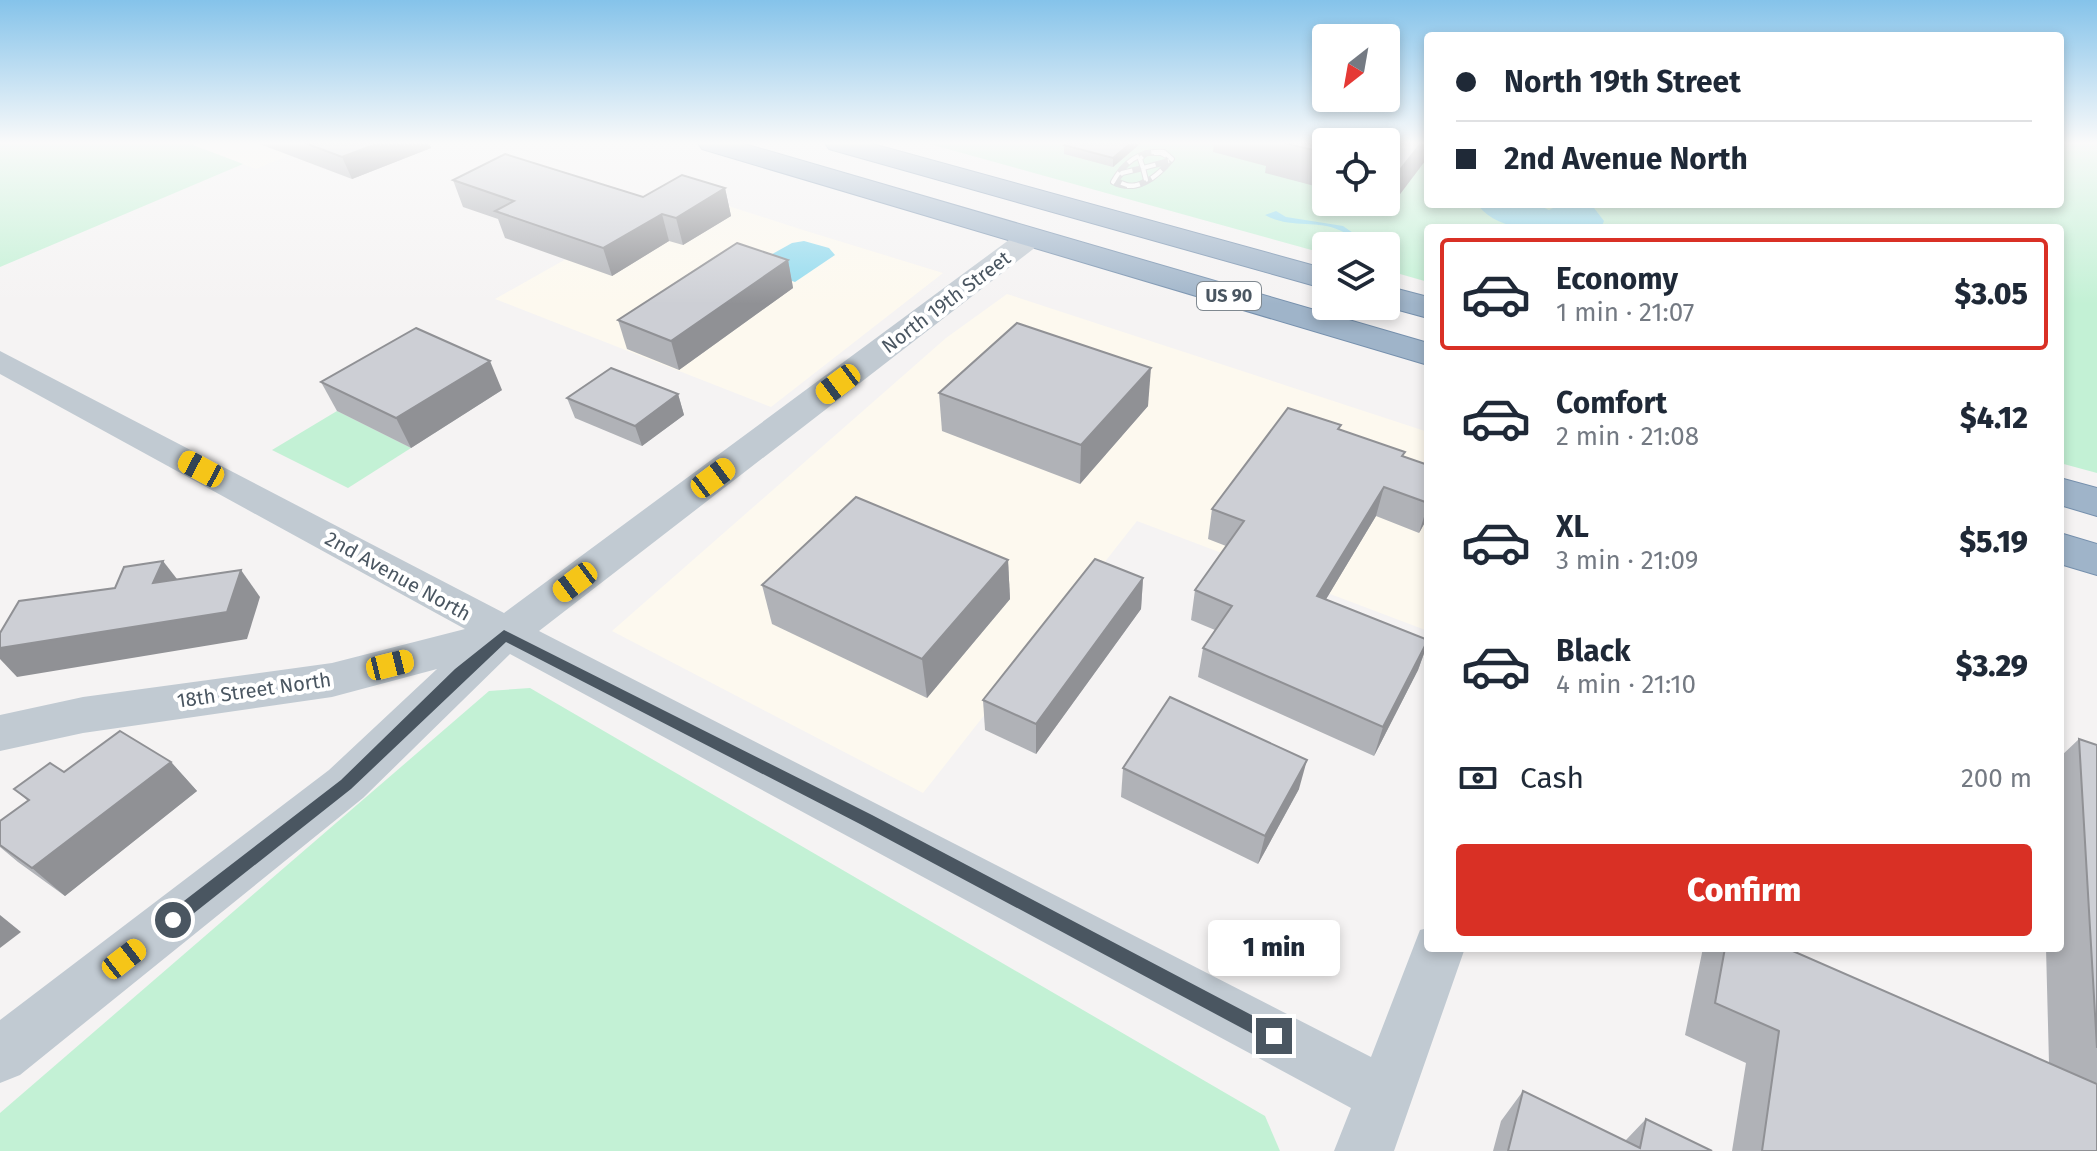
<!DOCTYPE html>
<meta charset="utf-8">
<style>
:root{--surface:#fff;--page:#f2f2f3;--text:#1f2937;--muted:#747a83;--line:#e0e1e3;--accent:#d93025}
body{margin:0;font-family:"Fira Sans",sans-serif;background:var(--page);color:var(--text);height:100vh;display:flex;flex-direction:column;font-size:30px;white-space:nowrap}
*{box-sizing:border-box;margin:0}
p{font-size:26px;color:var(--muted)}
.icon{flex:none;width:44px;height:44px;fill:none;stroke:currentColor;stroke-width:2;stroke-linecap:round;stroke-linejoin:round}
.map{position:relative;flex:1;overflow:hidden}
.side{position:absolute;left:1424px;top:224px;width:640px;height:728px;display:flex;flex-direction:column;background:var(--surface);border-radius:8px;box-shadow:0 4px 12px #0003}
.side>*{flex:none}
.top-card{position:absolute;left:1424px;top:32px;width:640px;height:176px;border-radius:8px;box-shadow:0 4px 12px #0003;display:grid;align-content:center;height:176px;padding:0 32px;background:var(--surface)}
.needle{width:52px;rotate:211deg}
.fabs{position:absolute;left:1312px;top:24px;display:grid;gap:16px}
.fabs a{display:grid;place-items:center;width:88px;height:88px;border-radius:8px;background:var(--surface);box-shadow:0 4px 12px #0003;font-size:40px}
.end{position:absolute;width:36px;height:36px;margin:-18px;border:10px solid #4a5661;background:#fff;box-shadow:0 0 0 4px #fff}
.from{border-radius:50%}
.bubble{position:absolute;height:56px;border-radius:8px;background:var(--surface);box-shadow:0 4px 12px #0003;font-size:26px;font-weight:800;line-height:56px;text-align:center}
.car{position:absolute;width:24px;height:48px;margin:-24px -12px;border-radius:10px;box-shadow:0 0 6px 2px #0007;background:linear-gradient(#f5c518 24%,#345 0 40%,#f5c518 0 76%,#345 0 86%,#f5c518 0)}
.top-card b{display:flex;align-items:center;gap:28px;height:76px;font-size:30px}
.top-card b+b{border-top:2px solid var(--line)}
.top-card i{width:20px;height:20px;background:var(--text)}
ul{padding:14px 0 0;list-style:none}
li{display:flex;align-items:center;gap:24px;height:112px;margin:0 16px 12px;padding:0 16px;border:4px solid transparent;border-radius:8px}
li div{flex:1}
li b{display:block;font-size:30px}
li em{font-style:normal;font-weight:800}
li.selected{border-color:var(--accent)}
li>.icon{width:72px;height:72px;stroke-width:1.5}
.pay{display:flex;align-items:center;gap:20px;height:88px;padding:0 32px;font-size:30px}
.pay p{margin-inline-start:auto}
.cta{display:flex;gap:16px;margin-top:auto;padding:16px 32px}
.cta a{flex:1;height:92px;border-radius:8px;background:var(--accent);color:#fff;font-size:32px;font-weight:800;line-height:92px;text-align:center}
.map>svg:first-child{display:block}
</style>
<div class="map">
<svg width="2097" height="1151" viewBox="0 0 2097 1151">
<rect width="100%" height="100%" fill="#f5f3f3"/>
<!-- commercial -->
<g fill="#fdf9ef">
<path d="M 188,143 L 318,143 L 256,169 Z"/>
<path d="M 685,192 L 800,229 L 943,273 L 771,407 L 495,299 Z"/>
<path d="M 1007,294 L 1428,432 L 1428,631 L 1137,521 L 923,793 L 612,631 L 946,338 Z"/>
</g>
<!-- green -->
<g fill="#c3f1d5">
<path d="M 0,143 L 188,143 L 243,164 L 0,267 Z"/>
<path d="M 926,143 L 1326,143 L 1326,202 L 1386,202 L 1428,143 L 1428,204 L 2060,204 L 2060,143 L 2097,143 L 2097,473 L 2060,463 L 2060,228 L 1428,228 L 1428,282 L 1386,270 L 1386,246 L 1326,246 L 1326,254 Z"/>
<path d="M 337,411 L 411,448 L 348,488 L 272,450 Z"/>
<path d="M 530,688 L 1265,1116 L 1280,1151 L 0,1151 L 0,1113 L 489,691 Z"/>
</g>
<!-- water -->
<g fill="#90daee">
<path d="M 1536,204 L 1549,210 L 1553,208 L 1546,204 L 1591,204 L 1604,221 L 1601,228 C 1564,228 1503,239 1478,205 Z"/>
<path d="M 1276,211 L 1286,217 L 1343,226 L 1356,235 L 1379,238 L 1389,246 C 1374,247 1356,238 1339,230 C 1319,220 1289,229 1265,215 Z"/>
<path d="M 804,241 L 829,248 L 835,255 L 795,282 L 749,267 L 792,243 Z"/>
</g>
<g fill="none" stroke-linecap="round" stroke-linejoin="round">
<defs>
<g id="trunk">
<path d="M 698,143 L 741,143 L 1428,343 L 1428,365 L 702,149 Z"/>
<path d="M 825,143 L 869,143 L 1326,269 L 1326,289 L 829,149 Z"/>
<path d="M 1386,286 L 1428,297 L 1428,318 L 1384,306 Z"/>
<path d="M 2060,478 L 2097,488 L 2097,516 L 2060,505 Z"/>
<path d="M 2060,533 L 2097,544 L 2097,575 L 2060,564 Z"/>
</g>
</defs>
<!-- trunk casing -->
<use href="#trunk" stroke="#7690ad" stroke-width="2"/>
<!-- minor -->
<path fill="#c1cad2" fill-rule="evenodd" d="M 1031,229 L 1041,231 L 1045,237 L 1041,243 L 539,631 L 1371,1057 L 1420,930 L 1428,928 L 1428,948 L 1465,948 L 1394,1151 L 1334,1151 L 1351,1108 L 510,654 L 363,798 L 20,1075 L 0,1083 L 0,1020 L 329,770 L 437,669 L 332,697 L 83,733 L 0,751 L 0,715 L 83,697 L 332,663 L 465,629 L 0,374 L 0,351 L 504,613 L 1021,231 Z"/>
<!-- trunk -->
<use href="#trunk" fill="#9fb4c9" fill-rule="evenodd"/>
<defs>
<g id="rail">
<path d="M 1164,152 L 1172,159 C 1157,177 1137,194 1113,182 C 1124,162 1140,150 1164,152 Z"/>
<path d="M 1143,168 L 1146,180 C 1137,189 1125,186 1116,180 L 1122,173 Z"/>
<path d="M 1143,168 L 1140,159 L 1146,153 L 1161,153 L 1170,158 L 1169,161"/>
<path d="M 1143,168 L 1169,161"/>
</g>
</defs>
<!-- rail casing -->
<use href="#rail" stroke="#b5b8bd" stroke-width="6"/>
<!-- rail -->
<use href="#rail" stroke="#fff" stroke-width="4" stroke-dasharray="13" stroke-linecap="butt"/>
</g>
<!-- wall -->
<g fill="#b0b2b7">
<path d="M 257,143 L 429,143 L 431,148 L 352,179 Z"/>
<path d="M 1141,143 L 1113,167 L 1064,154 L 1064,145 Z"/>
<path d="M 1214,143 L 1326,143 L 1326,189 L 1265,173 L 1266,166 L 1213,152 Z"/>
<path d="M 1386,143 L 1428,143 L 1428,157 L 1391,206 L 1378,202 L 1386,202 Z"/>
<path d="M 453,180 L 643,197 L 725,188 L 731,216 L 683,245 L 669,241 L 612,276 L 505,238 L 498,219 L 463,207 Z"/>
<path d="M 788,260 L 793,288 L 679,370 L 627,349 L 618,320 Z"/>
<path d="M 321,382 L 502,390 L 411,448 L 337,411 Z"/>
<path d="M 939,393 L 1148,406 L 1080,484 L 942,431 Z"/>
<path d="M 678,394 L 684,415 L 642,446 L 575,418 L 567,398 Z"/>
<path d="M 1340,430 L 1403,456 L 1428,465 L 1428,517 L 1419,533 L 1376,516 L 1326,599 L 1428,643 L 1418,670 L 1374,756 L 1198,677 L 1203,648 L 1215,630 L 1191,620 L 1195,590 L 1226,546 L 1208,539 L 1212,509 Z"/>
<path d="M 1008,560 L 1010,599 L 927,698 L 772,624 L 762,585 Z"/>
<path d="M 1143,578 L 1141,609 L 1036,754 L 985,730 L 983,700 Z"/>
<path d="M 2079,739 L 2097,745 L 2097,1151 L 1732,1151 L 1746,1063 L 1685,1035 L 1703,948 L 1786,948 L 2049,1063 L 2046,948 L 2060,948 L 2060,757 Z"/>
<path d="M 171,762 L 197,791 L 65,896 L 18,862 L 0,847 L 0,821 L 28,801 L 14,789 L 64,772 Z"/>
<path d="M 1123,768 L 1299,789 L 1258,864 L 1121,797 Z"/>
<path d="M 1523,1091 L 1625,1141 L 1646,1119 L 1712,1151 L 1493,1151 L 1501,1121 Z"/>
</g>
<!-- shaded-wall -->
<g fill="#909195">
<path d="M 379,143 L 429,143 L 431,148 L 352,179 L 342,157 Z"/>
<path d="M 1131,143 L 1141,143 L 1113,167 L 1113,158 Z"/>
<path d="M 1421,143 L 1428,143 L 1428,157 L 1391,206 L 1399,171 Z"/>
<path d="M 725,188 L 731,216 L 683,245 L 676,218 Z"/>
<path d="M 662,214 L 669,241 L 612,276 L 603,248 Z"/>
<path d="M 788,260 L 793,288 L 679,370 L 671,341 Z"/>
<path d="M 490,361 L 502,390 L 411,448 L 396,418 Z"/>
<path d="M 1151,368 L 1148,406 L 1080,484 L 1081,445 Z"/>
<path d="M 678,394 L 684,415 L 642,446 L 635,426 Z"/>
<path d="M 1384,487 L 1376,516 L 1310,626 L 1317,596 Z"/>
<path d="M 1428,504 L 1428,517 L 1419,533 Z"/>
<path d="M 1008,560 L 1010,599 L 927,698 L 922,659 Z"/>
<path d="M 163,561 L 184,588 L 153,583 Z"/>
<path d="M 241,570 L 260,597 L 247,639 L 17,677 L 0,659 L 0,648 Z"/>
<path d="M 1143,578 L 1141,609 L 1036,754 L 1036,724 Z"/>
<path d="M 1428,642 L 1418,670 L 1374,756 L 1383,727 Z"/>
<path d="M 1307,760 L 1299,789 L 1258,864 L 1265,836 Z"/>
<path d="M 171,762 L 197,791 L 65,896 L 32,868 Z"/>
<path d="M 0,915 L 21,932 L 0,948 Z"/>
</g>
<!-- building -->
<g fill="#cdcfd5" stroke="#909195" stroke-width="2">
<path d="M 305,143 L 379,143 L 342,157 Z"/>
<path d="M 1067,143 L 1131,143 L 1113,158 L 1064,145 Z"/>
<path d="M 1284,143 L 1326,143 L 1326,153 Z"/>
<path d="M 1386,143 L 1421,143 L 1399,171 L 1386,168 Z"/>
<path d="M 505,154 L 643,197 L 682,175 L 725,188 L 676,218 L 662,214 L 603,248 L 495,211 L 514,201 L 453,180 Z"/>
<path d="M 737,243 L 788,260 L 671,341 L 618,320 Z"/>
<path d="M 1017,323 L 1151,368 L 1081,445 L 939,393 Z"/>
<path d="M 416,328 L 490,361 L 396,418 L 321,382 Z"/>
<path d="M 611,368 L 678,394 L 635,426 L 567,398 Z"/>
<path d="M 1288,408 L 1341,425 L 1338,429 L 1405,452 L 1402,456 L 1428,465 L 1428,503 L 1384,487 L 1317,596 L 1428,640 L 1383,727 L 1203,648 L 1232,606 L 1195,590 L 1244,521 L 1212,509 Z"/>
<path d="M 856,497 L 1008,560 L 922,659 L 762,585 Z"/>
<path d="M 1095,559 L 1143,578 L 1036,724 L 983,700 Z"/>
<path d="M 163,561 L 153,583 L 241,570 L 227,612 L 0,648 L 0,633 L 19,601 L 115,588 L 124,567 Z"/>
<path d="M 1170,697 L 1307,760 L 1265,836 L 1123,768 Z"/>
<path d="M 120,731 L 171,762 L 32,868 L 0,845 L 0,821 L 29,800 L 14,789 L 50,763 L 64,772 Z"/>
<path d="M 2079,739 L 2097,745 L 2097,1048 Z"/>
<path d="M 1725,948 L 1786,948 L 2097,1084 L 2097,1151 L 1762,1151 L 1779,1031 L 1715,1003 Z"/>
<path d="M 1523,1091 L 1640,1148 L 1646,1119 L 1712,1151 L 1508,1151 Z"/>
</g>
<!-- sky -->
<linearGradient id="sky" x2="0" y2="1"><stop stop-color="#85c3ea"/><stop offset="0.47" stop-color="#fafafa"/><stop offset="1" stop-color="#fafafa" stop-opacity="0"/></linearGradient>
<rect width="2097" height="304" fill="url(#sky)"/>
<!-- route -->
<path fill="#4a5661" d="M 504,630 L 872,815 L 1280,1030 L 1280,1042 L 1268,1042 L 860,824 L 506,642 L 351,789 L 179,925 L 167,925 L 167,914 L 341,780 L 455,669 Z"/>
<g text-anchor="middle" stroke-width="8" stroke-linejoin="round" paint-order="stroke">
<!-- shield labels -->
<rect fill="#fff" stroke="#808990" stroke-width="2" x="1197" y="282" width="64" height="28" rx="6"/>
<g font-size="18" font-weight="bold" fill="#4a5661">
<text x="1229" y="302">US 90</text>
</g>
<!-- street labels -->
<g font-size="20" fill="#4a5661" stroke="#fff">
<text transform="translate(946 302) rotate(-37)" y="7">North 19th Street</text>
<text transform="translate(398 576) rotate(29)" y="7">2nd Avenue North</text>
<text transform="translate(254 690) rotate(-8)" y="7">18th Street North</text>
</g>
</g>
</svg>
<div class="fabs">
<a><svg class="needle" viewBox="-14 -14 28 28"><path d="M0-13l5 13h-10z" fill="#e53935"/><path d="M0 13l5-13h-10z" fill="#747a83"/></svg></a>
<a><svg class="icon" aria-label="locate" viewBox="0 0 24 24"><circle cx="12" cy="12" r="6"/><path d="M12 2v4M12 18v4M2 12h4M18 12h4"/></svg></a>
<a><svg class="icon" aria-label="layers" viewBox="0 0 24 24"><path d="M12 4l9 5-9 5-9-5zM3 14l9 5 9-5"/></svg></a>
</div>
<i class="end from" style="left:173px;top:920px"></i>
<i class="end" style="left:1274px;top:1036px"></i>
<div class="bubble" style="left:1208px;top:920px;width:132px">1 min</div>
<i class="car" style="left:838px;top:384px;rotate:233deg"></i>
<i class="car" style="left:201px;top:469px;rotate:298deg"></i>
<i class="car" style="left:713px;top:478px;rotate:53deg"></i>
<i class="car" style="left:575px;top:582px;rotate:233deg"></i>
<i class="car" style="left:390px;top:665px;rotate:76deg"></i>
<i class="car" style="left:124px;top:959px;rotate:52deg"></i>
<div class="top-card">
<b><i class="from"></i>North 19th Street</b>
<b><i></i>2nd Avenue North</b>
</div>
<section class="side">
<ul>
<li class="selected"><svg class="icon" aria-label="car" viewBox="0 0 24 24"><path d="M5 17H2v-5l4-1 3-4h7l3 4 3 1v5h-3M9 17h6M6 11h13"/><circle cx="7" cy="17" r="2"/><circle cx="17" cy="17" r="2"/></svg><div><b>Economy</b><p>1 min · 21:07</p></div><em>$3.05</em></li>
<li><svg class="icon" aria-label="car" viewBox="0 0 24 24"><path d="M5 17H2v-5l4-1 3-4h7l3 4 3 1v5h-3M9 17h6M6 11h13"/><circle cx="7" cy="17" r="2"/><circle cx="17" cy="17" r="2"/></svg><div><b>Comfort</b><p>2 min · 21:08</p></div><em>$4.12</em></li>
<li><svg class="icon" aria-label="car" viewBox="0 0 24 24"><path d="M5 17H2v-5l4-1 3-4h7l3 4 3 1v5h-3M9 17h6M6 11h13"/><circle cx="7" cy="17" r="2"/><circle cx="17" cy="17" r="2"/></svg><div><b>XL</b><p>3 min · 21:09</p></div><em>$5.19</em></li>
<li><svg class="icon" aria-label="car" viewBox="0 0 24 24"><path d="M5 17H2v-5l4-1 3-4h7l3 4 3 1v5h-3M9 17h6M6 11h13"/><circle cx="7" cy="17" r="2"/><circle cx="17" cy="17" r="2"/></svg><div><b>Black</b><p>4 min · 21:10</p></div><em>$3.29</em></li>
</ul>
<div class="pay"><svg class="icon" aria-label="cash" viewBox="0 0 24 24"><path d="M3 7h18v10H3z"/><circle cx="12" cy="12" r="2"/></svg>Cash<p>200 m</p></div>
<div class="cta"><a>Confirm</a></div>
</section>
</div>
